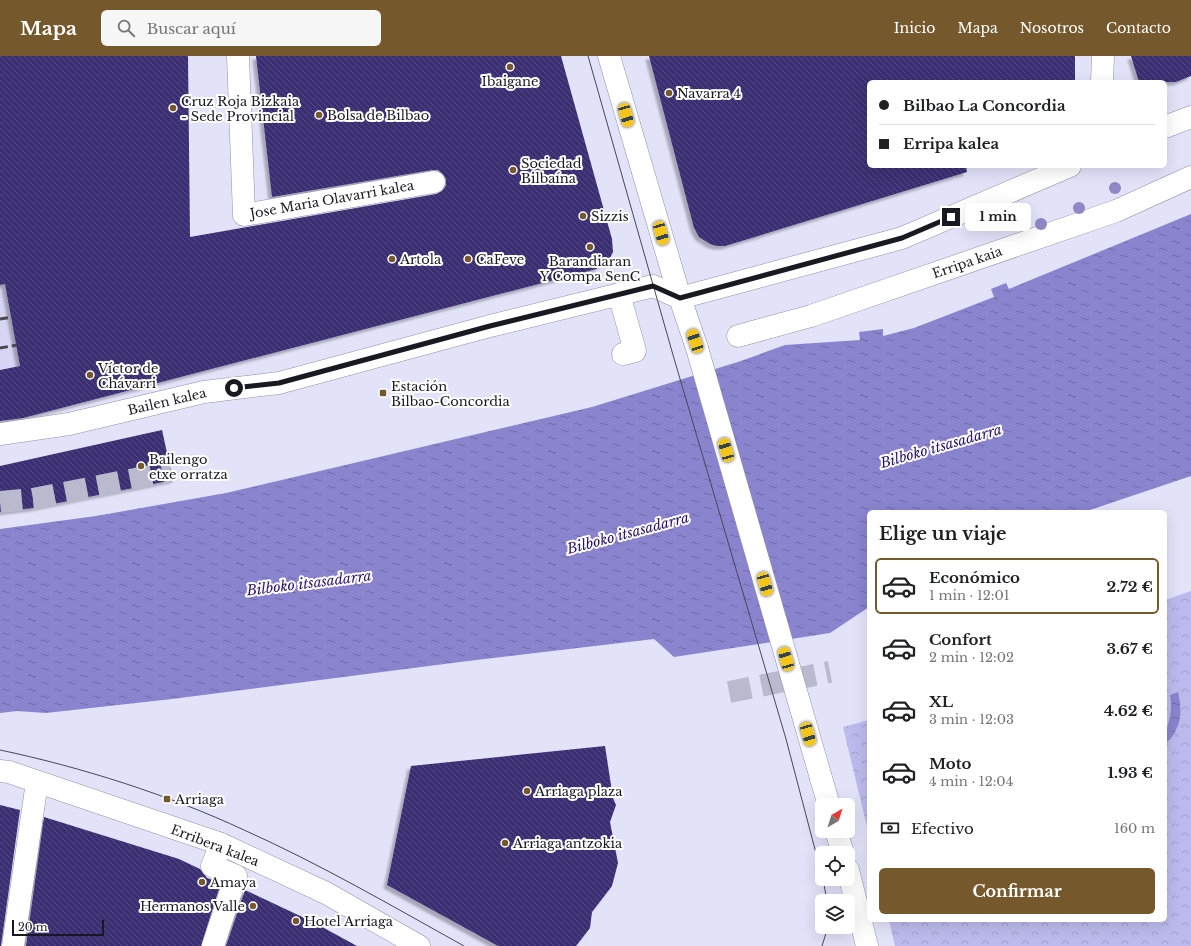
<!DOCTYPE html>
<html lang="es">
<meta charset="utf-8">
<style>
:root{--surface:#fff;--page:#f6f6f6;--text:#202124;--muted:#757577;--line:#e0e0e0;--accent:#75582c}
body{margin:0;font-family:"Libre Baskerville",serif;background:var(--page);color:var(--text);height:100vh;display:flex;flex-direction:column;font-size:15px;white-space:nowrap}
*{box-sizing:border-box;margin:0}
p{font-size:13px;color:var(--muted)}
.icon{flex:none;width:22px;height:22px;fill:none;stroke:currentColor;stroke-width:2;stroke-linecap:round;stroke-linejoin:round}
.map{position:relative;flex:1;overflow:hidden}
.panel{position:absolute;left:867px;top:454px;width:300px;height:412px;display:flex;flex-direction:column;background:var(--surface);border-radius:6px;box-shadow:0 4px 16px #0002}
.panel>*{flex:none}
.hud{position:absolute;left:867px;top:24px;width:300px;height:88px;border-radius:6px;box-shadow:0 4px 16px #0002;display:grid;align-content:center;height:88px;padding:0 12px;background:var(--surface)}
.needle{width:26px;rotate:39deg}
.tools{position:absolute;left:815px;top:742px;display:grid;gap:8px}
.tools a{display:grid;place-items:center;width:40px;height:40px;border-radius:6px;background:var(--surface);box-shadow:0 4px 16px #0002;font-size:20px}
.scale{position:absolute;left:12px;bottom:10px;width:92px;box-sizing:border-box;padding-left:4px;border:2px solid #191921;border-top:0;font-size:11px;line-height:14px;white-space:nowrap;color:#191921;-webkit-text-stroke:3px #fff;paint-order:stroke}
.end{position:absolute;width:18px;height:18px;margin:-9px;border:5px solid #191921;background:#fff;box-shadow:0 0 0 2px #fff}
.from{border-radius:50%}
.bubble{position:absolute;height:28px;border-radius:6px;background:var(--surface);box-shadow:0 4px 16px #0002;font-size:13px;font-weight:700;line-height:28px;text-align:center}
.car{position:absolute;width:12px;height:24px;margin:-12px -6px;border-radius:5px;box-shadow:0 0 3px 1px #0007;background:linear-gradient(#f5c518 24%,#345 0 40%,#f5c518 0 76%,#345 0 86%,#f5c518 0)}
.hud b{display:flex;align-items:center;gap:14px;height:38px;font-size:15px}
.hud b+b{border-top:1px solid var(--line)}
.hud i{width:10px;height:10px;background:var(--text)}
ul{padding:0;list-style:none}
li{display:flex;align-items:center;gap:12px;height:56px;margin:0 8px 6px;padding:0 4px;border:2px solid transparent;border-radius:6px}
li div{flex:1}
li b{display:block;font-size:15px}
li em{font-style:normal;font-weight:700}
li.current{border-color:var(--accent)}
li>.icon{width:36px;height:36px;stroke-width:1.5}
h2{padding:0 12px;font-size:18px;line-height:48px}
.pay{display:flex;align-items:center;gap:10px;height:44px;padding:0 12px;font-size:15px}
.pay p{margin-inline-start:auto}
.primary-button{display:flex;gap:8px;margin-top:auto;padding:8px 12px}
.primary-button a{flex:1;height:46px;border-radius:6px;background:var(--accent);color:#fff;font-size:16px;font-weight:700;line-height:46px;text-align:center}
header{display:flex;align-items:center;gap:24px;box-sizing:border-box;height:56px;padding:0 20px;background:var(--accent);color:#fff}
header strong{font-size:19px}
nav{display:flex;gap:22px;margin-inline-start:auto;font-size:14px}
.search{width:280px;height:36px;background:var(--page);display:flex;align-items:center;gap:10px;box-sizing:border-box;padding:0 14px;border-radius:6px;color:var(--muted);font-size:15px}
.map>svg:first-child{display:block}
</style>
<header>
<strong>Mapa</strong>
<div class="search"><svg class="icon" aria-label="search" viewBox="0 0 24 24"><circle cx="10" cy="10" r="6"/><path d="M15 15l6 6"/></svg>Buscar aquí</div>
<nav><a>Inicio</a><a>Mapa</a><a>Nosotros</a><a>Contacto</a></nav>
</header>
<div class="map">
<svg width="1191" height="890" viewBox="0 0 1191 890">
<defs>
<pattern id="park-crowns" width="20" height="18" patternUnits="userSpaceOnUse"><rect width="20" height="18" fill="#bcbaed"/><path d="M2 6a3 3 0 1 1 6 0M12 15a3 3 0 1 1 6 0" fill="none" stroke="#a19fcb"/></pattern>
<pattern id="water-ripples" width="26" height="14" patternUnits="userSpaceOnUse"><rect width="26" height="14" fill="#8a84cf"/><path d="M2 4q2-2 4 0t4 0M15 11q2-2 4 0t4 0" fill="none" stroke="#706ba8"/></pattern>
<pattern id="building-back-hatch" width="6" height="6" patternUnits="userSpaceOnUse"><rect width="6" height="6" fill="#3a2f73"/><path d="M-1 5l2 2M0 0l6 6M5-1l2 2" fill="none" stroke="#544b82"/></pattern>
<filter id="shadow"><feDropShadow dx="-3.5" dy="3.5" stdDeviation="1" flood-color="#0004"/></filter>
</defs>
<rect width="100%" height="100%" fill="#e2e2f9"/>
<!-- built -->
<path fill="#d6d5f3" d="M 6,228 L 20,310 L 0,314 L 0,229 Z"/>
<!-- park -->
<g fill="url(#park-crowns)">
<path d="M 1191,535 L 1191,890 L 895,890 L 889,864 L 1165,864 L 1165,544 Z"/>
<path d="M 869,664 L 869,779 L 843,671 Z"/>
</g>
<!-- water -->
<g fill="url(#water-ripples)">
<path d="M 1191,158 L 1191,420 L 1084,456 L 869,456 L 869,551 L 830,577 L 674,601 L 654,583 L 460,606 L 172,643 L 46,657 L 17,655 L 0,657 L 0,473 L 96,460 L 226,437 L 592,351 L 741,305 L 785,289 L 860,284 L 859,276 L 883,273 L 883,280 L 914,272 L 994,241 L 991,233 L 1006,227 L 1009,233 Z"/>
<path d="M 1178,636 C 1183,658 1181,672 1165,689 C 1165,668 1174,662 1170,639 Z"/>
</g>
<!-- building -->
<g fill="url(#building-back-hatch)" filter="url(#shadow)">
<path d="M 0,0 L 188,0 L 190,181 L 436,138 L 442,135 L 446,130 L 446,123 L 443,118 L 438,114 L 432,114 L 272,141 L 256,0 L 561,0 L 612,183 L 613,196 L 609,204 L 596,213 L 23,362 L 0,365 L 0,314 L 20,310 L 5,228 L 0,229 Z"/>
<path d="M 649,0 L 1075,0 L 1075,26 L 869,26 L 869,110 L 966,110 L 967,116 L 725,190 L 717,190 L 710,188 L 699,181 L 694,172 Z"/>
<path d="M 1131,0 L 1191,0 L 1191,20 L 1176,26 L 1139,26 Z"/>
<path d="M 162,374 L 173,424 L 33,452 L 0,456 L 0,410 Z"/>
<path d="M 605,690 L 613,742 L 616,749 L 610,766 L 618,807 L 612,830 L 592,856 L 590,872 L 576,890 L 498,890 L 387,829 L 411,710 Z"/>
<path d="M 0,749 L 20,754 L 1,890 L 0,890 Z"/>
<path d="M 44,761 L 179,803 L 200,813 L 207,822 L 221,827 L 201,890 L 26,890 Z"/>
<path d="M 245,834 L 313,866 L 357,890 L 226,890 Z"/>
</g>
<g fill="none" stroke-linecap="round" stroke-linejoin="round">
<!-- minor-tunnel -->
<g stroke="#babace" stroke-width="22" stroke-dasharray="22 11" stroke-linecap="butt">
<path d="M 0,446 L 33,443 L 171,416"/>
<path d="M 729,636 L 830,616"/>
</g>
<defs>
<g id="minor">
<path d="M 238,0 L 244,159 L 434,126"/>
<path d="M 609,0 L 680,242 L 697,292"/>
<path d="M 1102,26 L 1103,0"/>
<path d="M 1165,71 L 1191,61"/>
<path d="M 619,238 L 635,295 L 623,298"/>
<path d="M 680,242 L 902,182 L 1070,110"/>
<path d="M 738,280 L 811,260 L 1116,155 L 1191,121"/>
<path d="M 0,378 L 69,368 L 204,336 L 279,327 L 490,270 L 653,230 L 680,242"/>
<path d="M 0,715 L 9,716 L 221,788 L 326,837 L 419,890"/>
<path d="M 821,722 L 829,749"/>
<path d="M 836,775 L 843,797"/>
<path d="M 848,814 L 867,890"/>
<path d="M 13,890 L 37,726"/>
<path d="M 213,890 L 236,820 L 212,810 L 221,788"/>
</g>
</defs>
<!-- minor casing -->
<use href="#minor" stroke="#9191a6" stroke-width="23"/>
<!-- minor -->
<use href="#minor" stroke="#fff" stroke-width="22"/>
<!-- tram -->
<g stroke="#484853" stroke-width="1">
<path d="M 588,0 L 673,299 L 786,683 L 822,820"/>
<path d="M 0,694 C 81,711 169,739 244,774 C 320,808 392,850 464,890"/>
<path d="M 823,823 L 827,845"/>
<path d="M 822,890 L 828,871"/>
</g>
<!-- rail -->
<g stroke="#484853" stroke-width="3" stroke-dasharray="8 4" stroke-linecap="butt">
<path d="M 0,263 L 12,261"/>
<path d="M 0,292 L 17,289"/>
</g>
<defs>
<path id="minor-bridge" d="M 697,292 L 821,722"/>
</defs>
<!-- minor-bridge casing -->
<use href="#minor-bridge" stroke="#9191a6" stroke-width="23" stroke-linecap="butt"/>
<!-- minor-bridge -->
<use href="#minor-bridge" stroke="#fff" stroke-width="22"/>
</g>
<!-- trees -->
<g fill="#9088c4">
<circle cx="1115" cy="132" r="6"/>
<circle cx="1079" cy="152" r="6"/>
<circle cx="1041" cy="168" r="6"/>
</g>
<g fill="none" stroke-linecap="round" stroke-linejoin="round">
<!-- route -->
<path stroke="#191921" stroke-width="5" d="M 234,332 L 279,327 L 490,270 L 653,230 L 680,242 L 902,182 L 951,161"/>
</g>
<!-- markers -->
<g fill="#75582c" stroke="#fff" stroke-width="1.5">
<circle cx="510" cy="11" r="4"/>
<circle cx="669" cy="37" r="4"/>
<circle cx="173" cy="52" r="4"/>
<circle cx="319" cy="59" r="4"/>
<circle cx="513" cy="114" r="4"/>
<circle cx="583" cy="160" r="4"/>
<circle cx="590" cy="191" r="4"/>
<circle cx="392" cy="203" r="4"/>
<circle cx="468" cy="203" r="4"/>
<circle cx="90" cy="319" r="4"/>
<rect x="379" y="333" width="8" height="8" rx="2"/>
<circle cx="141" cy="410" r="4"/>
<circle cx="527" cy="735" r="4"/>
<rect x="163" y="739" width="8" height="8" rx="2"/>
<circle cx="505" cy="787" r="4"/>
<circle cx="202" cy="826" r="4"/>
<circle cx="253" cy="850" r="4"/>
<circle cx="296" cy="865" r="4"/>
</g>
<g text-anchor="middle" stroke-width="4" stroke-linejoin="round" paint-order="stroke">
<!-- poi labels -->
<g font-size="13" fill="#191921" stroke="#fff" text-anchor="start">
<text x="510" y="30" text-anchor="middle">Ibaigane</text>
<text x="677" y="42">Navarra 4</text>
<text x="181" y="50">Cruz Roja Bizkaia<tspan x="181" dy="15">- Sede Provincial</tspan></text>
<text x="327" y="64">Bolsa de Bilbao</text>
<text x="521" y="112">Sociedad<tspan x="521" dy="15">Bilbaína</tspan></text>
<text x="591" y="165">Sizzis</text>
<text x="400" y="208">Artola</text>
<text x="476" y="208">CaFeve</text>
<text x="590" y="210" text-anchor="middle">Barandiaran<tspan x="590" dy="15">Y Compa SenC</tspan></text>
<text x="98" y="317">Víctor de<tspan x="98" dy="15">Chávarri</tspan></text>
<text x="391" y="335">Estación<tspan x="391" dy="15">Bilbao-Concordia</tspan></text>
<text x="149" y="408">Bailengo<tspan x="149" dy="15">etxe orratza</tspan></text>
<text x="535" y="740">Arriaga plaza</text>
<text x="175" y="748">Arriaga</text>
<text x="513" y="792">Arriaga antzokia</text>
<text x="210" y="831">Amaya</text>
<text x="245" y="855" text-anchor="end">Hermanos Valle</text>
<text x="304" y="870">Hotel Arriaga</text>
</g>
<!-- street labels -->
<g font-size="13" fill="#191921" stroke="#fff">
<text transform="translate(332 143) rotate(-10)" y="5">Jose Maria Olavarri kalea</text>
<text transform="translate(967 206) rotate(-19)" y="5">Erripa kaia</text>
<text transform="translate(167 345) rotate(-13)" y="5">Bailen kalea</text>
<text transform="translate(215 789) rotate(21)" y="5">Erribera kalea</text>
</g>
<!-- water labels -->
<g font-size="14" font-style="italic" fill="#2b126c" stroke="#fff">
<text transform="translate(941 390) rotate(-16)" y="5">Bilboko itsasadarra</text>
<text transform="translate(628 477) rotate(-15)" y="5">Bilboko itsasadarra</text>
<text transform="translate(309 527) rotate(-7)" y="5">Bilboko itsasadarra</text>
</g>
</g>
</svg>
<div class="tools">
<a><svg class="needle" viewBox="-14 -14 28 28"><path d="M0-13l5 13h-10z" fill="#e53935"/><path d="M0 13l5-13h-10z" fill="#757577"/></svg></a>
<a><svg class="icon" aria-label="locate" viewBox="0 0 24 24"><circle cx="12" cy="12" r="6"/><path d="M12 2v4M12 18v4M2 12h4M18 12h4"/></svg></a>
<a><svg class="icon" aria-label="layers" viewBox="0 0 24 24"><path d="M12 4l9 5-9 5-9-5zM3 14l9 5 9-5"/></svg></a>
</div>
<div class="scale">20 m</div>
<i class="end from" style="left:234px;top:332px"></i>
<i class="end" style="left:951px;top:161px"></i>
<div class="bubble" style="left:965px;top:147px;width:66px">1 min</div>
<i class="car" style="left:626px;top:59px;rotate:164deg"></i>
<i class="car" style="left:661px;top:177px;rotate:164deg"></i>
<i class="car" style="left:695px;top:285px;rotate:341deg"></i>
<i class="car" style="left:726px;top:394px;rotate:344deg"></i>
<i class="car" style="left:765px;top:528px;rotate:164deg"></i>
<i class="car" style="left:786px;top:603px;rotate:344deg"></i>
<i class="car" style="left:808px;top:678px;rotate:164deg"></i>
<div class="hud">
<b><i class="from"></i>Bilbao La Concordia</b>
<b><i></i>Erripa kalea</b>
</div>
<section class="panel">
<h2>Elige un viaje</h2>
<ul>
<li class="current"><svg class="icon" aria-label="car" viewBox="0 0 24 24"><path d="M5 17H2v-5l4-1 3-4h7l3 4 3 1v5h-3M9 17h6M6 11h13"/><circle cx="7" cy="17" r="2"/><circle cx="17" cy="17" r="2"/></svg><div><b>Económico</b><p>1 min · 12:01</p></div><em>2.72 €</em></li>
<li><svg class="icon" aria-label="car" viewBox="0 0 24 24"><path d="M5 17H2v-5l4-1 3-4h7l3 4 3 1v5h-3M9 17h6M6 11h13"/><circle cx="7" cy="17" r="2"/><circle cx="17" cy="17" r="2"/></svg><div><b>Confort</b><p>2 min · 12:02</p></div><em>3.67 €</em></li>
<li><svg class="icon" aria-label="car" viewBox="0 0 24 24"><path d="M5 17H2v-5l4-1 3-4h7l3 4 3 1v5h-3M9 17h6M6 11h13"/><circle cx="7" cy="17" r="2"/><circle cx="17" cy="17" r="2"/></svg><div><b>XL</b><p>3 min · 12:03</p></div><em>4.62 €</em></li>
<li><svg class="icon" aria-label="car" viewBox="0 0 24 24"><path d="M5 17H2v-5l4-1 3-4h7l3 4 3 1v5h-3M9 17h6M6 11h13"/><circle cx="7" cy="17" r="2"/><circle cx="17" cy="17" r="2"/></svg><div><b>Moto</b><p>4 min · 12:04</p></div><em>1.93 €</em></li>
</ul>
<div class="pay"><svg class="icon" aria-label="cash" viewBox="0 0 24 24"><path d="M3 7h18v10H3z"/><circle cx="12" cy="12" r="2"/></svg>Efectivo<p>160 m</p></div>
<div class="primary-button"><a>Confirmar</a></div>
</section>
</div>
